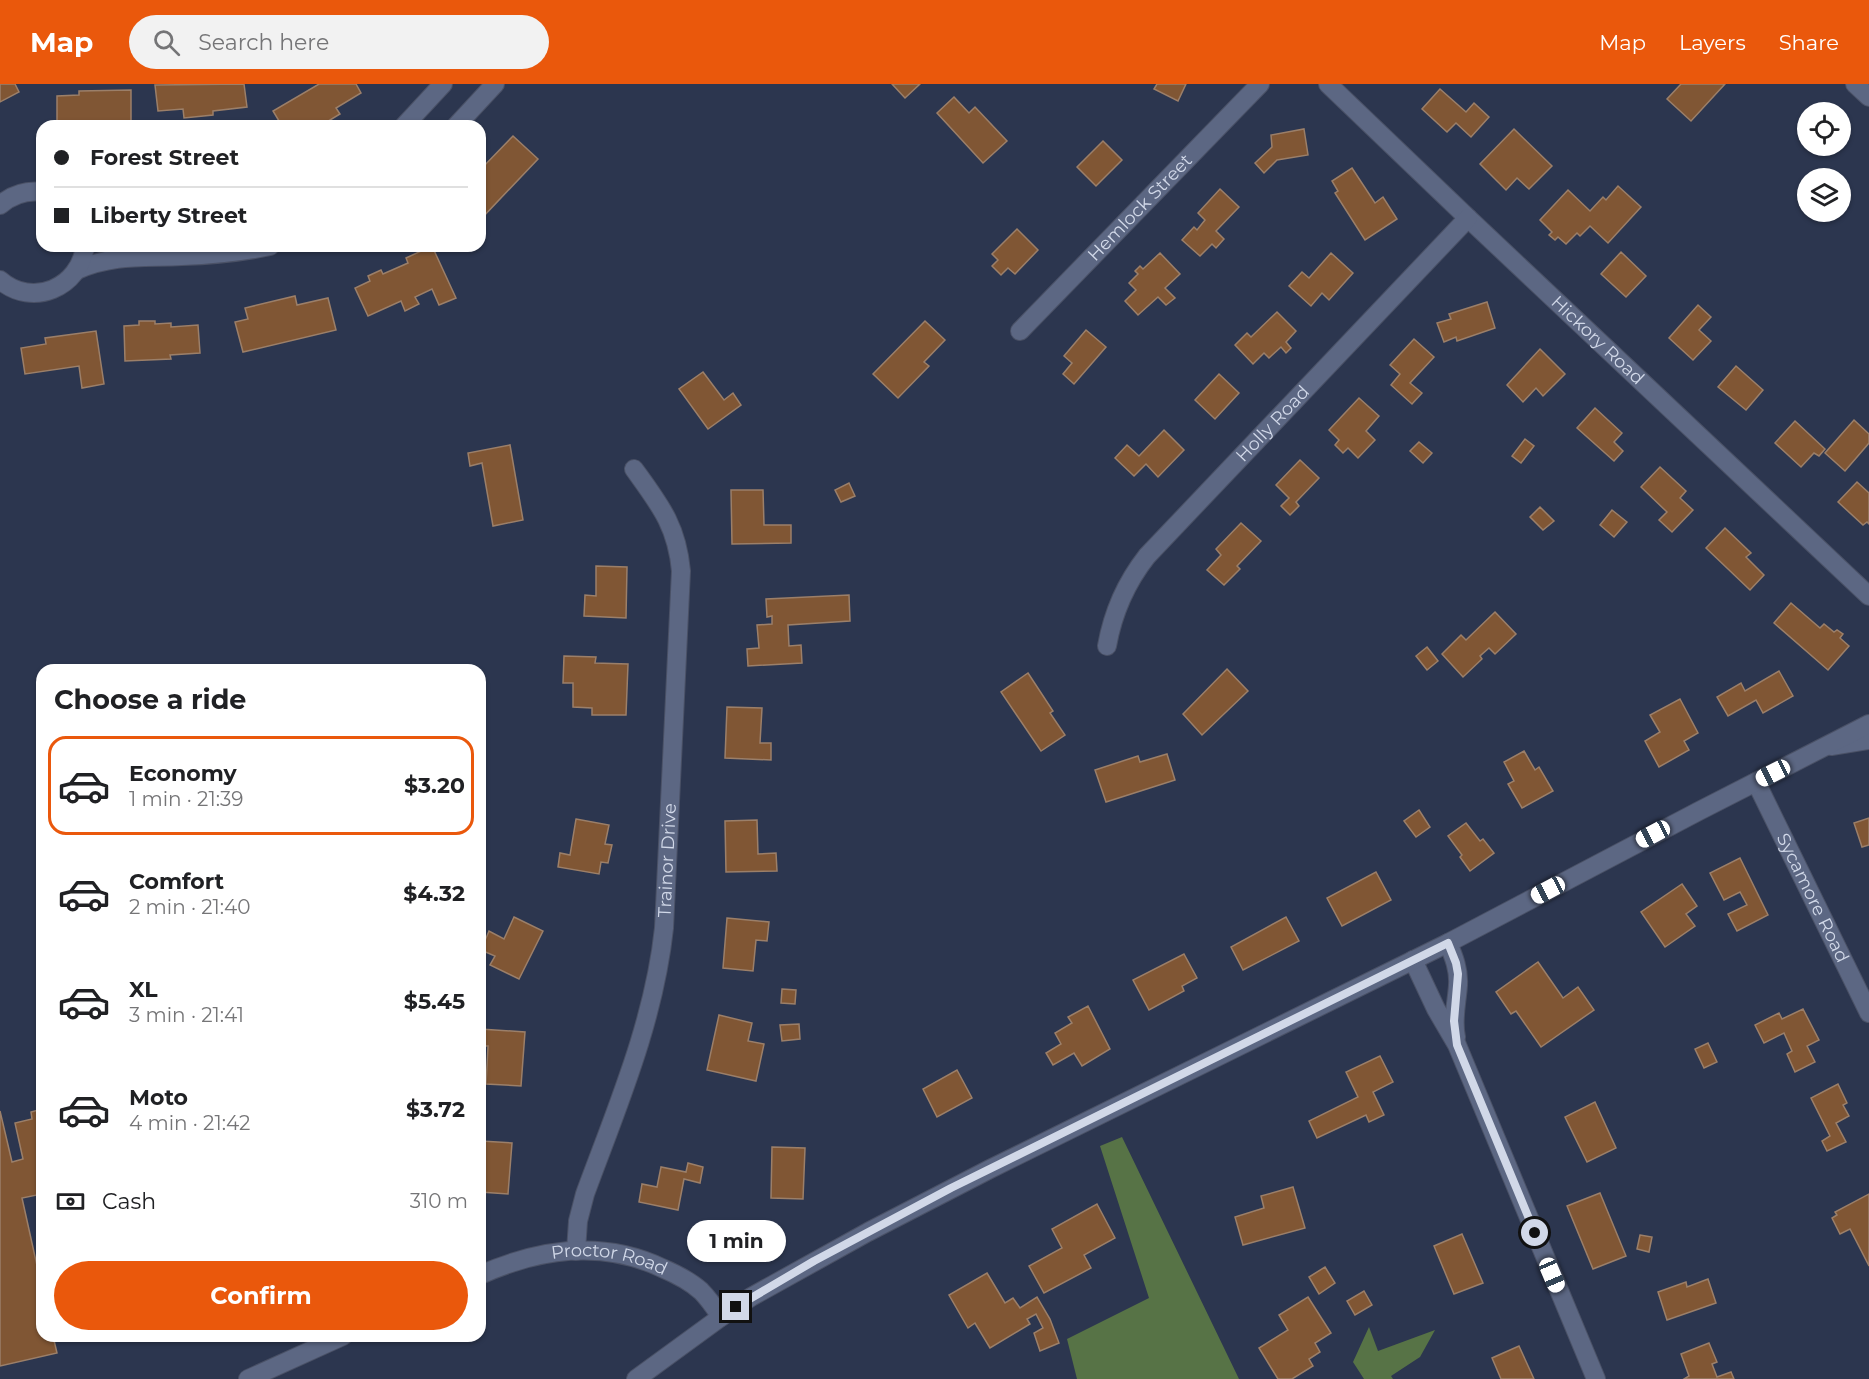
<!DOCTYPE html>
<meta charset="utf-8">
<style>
:root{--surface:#fff;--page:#f2f2f2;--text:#202124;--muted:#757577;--line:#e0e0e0;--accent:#ea580c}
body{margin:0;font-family:Montserrat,sans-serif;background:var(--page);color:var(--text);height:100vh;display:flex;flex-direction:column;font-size:22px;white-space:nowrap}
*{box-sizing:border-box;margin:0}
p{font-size:20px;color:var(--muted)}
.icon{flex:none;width:33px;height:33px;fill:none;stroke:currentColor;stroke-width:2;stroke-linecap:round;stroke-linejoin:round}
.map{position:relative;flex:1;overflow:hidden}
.details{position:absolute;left:36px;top:580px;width:450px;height:678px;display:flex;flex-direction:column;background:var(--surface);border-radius:18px;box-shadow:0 2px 4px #0004}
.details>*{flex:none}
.guide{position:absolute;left:36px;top:36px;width:450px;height:132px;border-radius:18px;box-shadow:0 2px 4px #0004;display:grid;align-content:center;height:132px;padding:0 18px;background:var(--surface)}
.tools{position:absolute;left:1797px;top:18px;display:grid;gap:12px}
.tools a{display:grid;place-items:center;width:54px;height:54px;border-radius:50%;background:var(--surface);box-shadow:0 2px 4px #0004;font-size:30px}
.end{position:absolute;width:27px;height:27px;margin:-14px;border:8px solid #d1d8e8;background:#111;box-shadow:0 0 0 3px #111}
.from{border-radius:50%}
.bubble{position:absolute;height:42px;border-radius:21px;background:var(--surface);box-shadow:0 2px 4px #0004;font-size:20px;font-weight:700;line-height:42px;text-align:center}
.car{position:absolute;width:18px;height:36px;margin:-18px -9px;border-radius:8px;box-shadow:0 0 4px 2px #0007;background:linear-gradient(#fff 24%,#345 0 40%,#fff 0 76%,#345 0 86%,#fff 0)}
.guide b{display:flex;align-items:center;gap:21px;height:57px;font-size:22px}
.guide b+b{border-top:2px solid var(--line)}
.guide i{width:15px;height:15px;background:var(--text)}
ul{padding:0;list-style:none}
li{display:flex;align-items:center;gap:18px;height:99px;margin:0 12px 9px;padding:0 6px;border:3px solid transparent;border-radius:18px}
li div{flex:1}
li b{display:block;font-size:22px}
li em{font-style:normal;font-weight:700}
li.on{border-color:var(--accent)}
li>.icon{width:54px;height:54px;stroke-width:1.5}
h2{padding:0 18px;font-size:27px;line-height:72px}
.pay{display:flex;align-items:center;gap:15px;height:66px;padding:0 18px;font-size:22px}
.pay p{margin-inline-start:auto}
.cta{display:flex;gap:12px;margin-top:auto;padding:12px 18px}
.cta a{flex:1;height:69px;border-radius:36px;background:var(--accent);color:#fff;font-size:24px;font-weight:700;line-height:69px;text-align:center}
header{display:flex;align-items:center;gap:36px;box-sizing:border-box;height:84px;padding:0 30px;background:var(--accent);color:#fff}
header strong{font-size:28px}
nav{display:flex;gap:33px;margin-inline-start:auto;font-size:21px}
.search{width:420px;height:54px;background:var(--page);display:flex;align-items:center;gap:15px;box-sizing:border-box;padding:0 21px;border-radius:33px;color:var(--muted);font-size:22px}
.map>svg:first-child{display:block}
</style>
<header>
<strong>Map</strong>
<div class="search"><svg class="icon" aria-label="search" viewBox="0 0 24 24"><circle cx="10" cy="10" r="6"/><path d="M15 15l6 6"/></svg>Search here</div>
<nav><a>Map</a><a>Layers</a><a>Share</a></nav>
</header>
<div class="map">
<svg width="1869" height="1295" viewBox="0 0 1869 1295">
<rect width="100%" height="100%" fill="#2c364f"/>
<!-- forest -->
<g fill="#577346">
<path d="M 1122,1053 L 1239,1295 L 1077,1295 L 1067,1255 L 1149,1214 L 1100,1062 Z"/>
<path d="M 1369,1243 L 1378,1267 L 1435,1246 L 1420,1273 L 1391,1292 L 1393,1295 L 1364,1295 L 1353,1278 Z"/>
</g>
<!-- building -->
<g fill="#805634" stroke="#9b7f69" stroke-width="1.5">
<path d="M 0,0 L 15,0 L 19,8 L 0,18 Z"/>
<path d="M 244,0 L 247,23 L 213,27 L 213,31 L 184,34 L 183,25 L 158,27 L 155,1 Z"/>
<path d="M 319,0 L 356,0 L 361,9 L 336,24 L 340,30 L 325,39 L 327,42 L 282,42 L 273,27 Z"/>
<path d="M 892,0 L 920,0 L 905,14 Z"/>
<path d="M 1157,0 L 1186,0 L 1178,17 L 1154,5 Z"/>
<path d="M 1681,0 L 1725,0 L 1691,37 L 1667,15 Z"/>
<path d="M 1440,5 L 1466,28 L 1474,19 L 1489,33 L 1471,53 L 1456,39 L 1447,48 L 1422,25 Z"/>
<path d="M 131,6 L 131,42 L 57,41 L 57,12 L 79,11 L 79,7 Z"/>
<path d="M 954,13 L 969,29 L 975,23 L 1007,57 L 983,79 L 937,29 Z"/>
<path d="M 1304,45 L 1308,71 L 1277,76 L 1264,89 L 1255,79 L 1272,63 L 1271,51 Z"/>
<path d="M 1514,45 L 1552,82 L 1529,105 L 1517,94 L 1506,106 L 1480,80 Z"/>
<path d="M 513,52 L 538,75 L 480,136 L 480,86 Z"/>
<path d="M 1103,57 L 1122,76 L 1096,102 L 1077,83 Z"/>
<path d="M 1352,84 L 1375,119 L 1383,113 L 1397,135 L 1365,156 L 1335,109 L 1338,107 L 1332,97 Z"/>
<path d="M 1618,102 L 1641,123 L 1608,159 L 1590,142 L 1580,152 L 1577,149 L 1566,160 L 1558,153 L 1555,156 L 1549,151 L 1552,148 L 1540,136 L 1568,106 L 1590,127 L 1603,113 L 1606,116 Z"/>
<path d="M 1220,105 L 1239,123 L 1216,147 L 1224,155 L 1216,164 L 1212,160 L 1200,172 L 1182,156 L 1194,143 L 1197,146 L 1205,136 L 1198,129 Z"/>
<path d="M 1017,145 L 1038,166 L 1015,190 L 1008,184 L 1001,191 L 992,182 L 998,176 L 992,170 Z"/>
<path d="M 432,162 L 456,214 L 439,221 L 432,205 L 415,213 L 419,220 L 405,227 L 401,217 L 368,232 L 355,204 L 370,197 L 368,192 L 381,186 L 383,190 L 408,179 L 406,174 Z"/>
<path d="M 1621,168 L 1646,192 L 1626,213 L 1601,190 Z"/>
<path d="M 1160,169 L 1180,190 L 1165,204 L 1175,214 L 1166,221 L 1158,213 L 1138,231 L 1125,217 L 1136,206 L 1129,199 L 1138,190 L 1135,187 L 1140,182 L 1143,185 Z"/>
<path d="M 1331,169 L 1353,189 L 1329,216 L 1322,209 L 1311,222 L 1289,202 L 1302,188 L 1309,194 Z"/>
<path d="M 295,212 L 297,221 L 328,214 L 336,246 L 243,268 L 235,238 L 248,235 L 245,224 Z"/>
<path d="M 1487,218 L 1495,244 L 1457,257 L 1456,253 L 1444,258 L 1437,239 L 1451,235 L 1449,230 Z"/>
<path d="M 1698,221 L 1711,233 L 1699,246 L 1711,257 L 1693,276 L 1669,254 Z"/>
<path d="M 1277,228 L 1296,247 L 1286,258 L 1291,264 L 1286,269 L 1281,263 L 1269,274 L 1264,269 L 1253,280 L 1235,261 L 1247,249 L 1251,253 Z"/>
<path d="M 139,237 L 155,237 L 155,240 L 171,239 L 171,243 L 198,241 L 200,269 L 170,271 L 171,275 L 125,277 L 124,242 L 139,241 Z"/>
<path d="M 925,237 L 945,256 L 924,278 L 929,282 L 898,314 L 873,290 Z"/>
<path d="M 1086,246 L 1106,263 L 1074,300 L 1063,290 L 1072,279 L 1064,272 Z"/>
<path d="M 96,247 L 104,300 L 82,304 L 79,282 L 25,290 L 21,264 L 46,260 L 45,254 Z"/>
<path d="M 1414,255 L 1434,273 L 1410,299 L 1422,309 L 1412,320 L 1391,301 L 1400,290 L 1390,281 Z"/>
<path d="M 1540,265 L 1565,290 L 1543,312 L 1536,304 L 1523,318 L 1507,301 Z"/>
<path d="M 1736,282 L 1763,306 L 1746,326 L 1718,303 Z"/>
<path d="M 703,288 L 724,316 L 733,309 L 741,321 L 708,345 L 679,305 Z"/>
<path d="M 1219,290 L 1239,309 L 1215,335 L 1195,316 Z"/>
<path d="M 1359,314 L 1379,332 L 1366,347 L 1375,356 L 1358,374 L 1348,364 L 1343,369 L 1335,361 L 1339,356 L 1329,346 Z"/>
<path d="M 1595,324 L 1622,349 L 1614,358 L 1623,367 L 1614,377 L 1577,344 Z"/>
<path d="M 1854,336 L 1869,350 L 1869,359 L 1845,387 L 1825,369 Z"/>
<path d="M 1795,337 L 1825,365 L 1819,372 L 1814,369 L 1801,383 L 1775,359 Z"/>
<path d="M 1164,346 L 1184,366 L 1158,393 L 1146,380 L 1134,392 L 1115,374 L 1127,361 L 1139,372 Z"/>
<path d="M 1525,355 L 1534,362 L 1521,379 L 1512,372 Z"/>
<path d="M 1419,358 L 1432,369 L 1423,379 L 1410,367 Z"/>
<path d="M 510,361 L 523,436 L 493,442 L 482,379 L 470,382 L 468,369 Z"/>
<path d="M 1300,376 L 1319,394 L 1296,418 L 1299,422 L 1290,431 L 1281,422 L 1289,414 L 1276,401 Z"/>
<path d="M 1660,383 L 1686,407 L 1680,414 L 1693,426 L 1672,448 L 1659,436 L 1667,428 L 1641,403 Z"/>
<path d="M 1857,398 L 1869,409 L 1869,440 L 1867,438 L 1863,441 L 1838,418 Z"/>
<path d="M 849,399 L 855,412 L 841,418 L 835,406 Z"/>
<path d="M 731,406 L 763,406 L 764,441 L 791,441 L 791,459 L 732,460 Z"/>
<path d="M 1540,423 L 1554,437 L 1543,446 L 1530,433 Z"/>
<path d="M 1612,426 L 1627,438 L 1614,453 L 1600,441 Z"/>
<path d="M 1241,439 L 1261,457 L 1237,482 L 1240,485 L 1224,501 L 1207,486 L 1221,471 L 1216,465 Z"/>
<path d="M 1725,444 L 1751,469 L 1746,473 L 1764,491 L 1750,506 L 1706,464 Z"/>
<path d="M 596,482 L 627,483 L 626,534 L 584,532 L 585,511 L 596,512 Z"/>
<path d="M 849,511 L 850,537 L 788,541 L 789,562 L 801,561 L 802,579 L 748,582 L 747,565 L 759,564 L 757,541 L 772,540 L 772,532 L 767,533 L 766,515 Z"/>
<path d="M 1791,519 L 1820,544 L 1824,540 L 1834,548 L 1837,546 L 1843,550 L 1840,554 L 1849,562 L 1828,586 L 1774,539 Z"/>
<path d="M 1495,528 L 1516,550 L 1495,570 L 1489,564 L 1480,572 L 1482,575 L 1463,593 L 1442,570 L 1461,551 L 1466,556 Z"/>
<path d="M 1427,563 L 1438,577 L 1427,586 L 1416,572 Z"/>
<path d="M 564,572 L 596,573 L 595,579 L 628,580 L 626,631 L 592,631 L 592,624 L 573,623 L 573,599 L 563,599 Z"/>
<path d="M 1227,585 L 1248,607 L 1202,651 L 1183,630 Z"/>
<path d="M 1779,587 L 1793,612 L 1763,629 L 1756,616 L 1728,632 L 1717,613 L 1741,599 L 1745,607 Z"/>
<path d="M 1028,589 L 1053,627 L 1050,629 L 1065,651 L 1041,667 L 1001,608 Z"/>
<path d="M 1680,615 L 1698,649 L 1684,657 L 1689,666 L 1659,683 L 1645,657 L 1660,648 L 1650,631 Z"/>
<path d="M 727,623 L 762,624 L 760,659 L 771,659 L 771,676 L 725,674 Z"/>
<path d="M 1524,667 L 1535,686 L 1539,683 L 1553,707 L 1522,724 L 1508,700 L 1514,697 L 1504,678 Z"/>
<path d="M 1167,670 L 1175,696 L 1106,718 L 1095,686 L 1138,672 L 1140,678 Z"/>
<path d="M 1419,726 L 1430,743 L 1416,753 L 1404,737 Z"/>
<path d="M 1869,734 L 1869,761 L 1862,763 L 1854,739 Z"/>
<path d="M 576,735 L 609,741 L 605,760 L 612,761 L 608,779 L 601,778 L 599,790 L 558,783 L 560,769 L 570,771 Z"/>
<path d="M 757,736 L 758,770 L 776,769 L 777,787 L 726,788 L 725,737 Z"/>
<path d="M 1466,739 L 1480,757 L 1483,755 L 1494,769 L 1470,787 L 1460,773 L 1462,771 L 1448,752 Z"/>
<path d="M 1740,774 L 1768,831 L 1737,847 L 1728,830 L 1747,821 L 1740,808 L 1724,816 L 1710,789 Z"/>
<path d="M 1376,788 L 1391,816 L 1342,842 L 1327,814 Z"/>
<path d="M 1682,800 L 1697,822 L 1686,830 L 1695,842 L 1665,863 L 1641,828 Z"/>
<path d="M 514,833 L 543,847 L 519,895 L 490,881 L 495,872 L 481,866 L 489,847 L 504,855 Z"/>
<path d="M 1286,833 L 1299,857 L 1243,886 L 1231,863 Z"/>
<path d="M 727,834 L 769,838 L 767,857 L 756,856 L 753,887 L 723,884 Z"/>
<path d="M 1184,870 L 1197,894 L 1182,902 L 1184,907 L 1149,926 L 1133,896 Z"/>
<path d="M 1538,878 L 1563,914 L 1578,903 L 1594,926 L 1541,963 L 1516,927 L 1511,930 L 1496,908 Z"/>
<path d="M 782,905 L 796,906 L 795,920 L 781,919 Z"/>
<path d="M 1088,922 L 1110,965 L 1082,982 L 1074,969 L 1053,981 L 1046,969 L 1061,960 L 1055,949 L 1072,939 L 1068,933 Z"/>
<path d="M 1803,925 L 1819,956 L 1807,962 L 1815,978 L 1795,988 L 1787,970 L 1792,967 L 1784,949 L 1764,959 L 1755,941 L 1779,929 L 1782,935 Z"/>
<path d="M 719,931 L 752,939 L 748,957 L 764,960 L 756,997 L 707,986 Z"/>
<path d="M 799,940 L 800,955 L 782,957 L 780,941 Z"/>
<path d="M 480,945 L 525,948 L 521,1002 L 486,1000 L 488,962 L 480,962 Z"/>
<path d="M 1708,959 L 1717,978 L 1704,984 L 1695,965 Z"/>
<path d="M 1380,972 L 1393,998 L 1373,1008 L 1384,1031 L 1369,1038 L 1366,1031 L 1317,1054 L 1309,1037 L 1358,1013 L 1346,988 Z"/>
<path d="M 957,986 L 972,1014 L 937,1033 L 923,1005 Z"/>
<path d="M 1838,1000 L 1847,1019 L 1843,1021 L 1849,1032 L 1836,1039 L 1846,1058 L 1827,1067 L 1822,1057 L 1830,1052 L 1811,1014 Z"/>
<path d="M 1595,1018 L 1616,1064 L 1587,1078 L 1565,1033 Z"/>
<path d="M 42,1025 L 42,1110 L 22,1114 L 42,1204 L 42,1252 L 53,1252 L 57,1269 L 0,1282 L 0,1027 L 12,1078 L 23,1075 L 15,1039 L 32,1035 L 31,1028 Z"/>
<path d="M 481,1057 L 512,1059 L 508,1110 L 480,1108 Z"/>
<path d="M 772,1063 L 805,1064 L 803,1115 L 771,1114 Z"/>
<path d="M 688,1079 L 703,1083 L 700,1099 L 684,1095 L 678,1126 L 639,1118 L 642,1100 L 657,1103 L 661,1083 L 686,1088 Z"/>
<path d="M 1293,1103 L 1305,1144 L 1243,1161 L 1235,1133 L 1264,1124 L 1261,1112 Z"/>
<path d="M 1600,1109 L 1626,1172 L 1593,1185 L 1567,1122 Z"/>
<path d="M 1869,1110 L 1869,1182 L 1850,1145 L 1840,1150 L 1832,1134 L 1837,1131 L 1835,1128 Z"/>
<path d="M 1097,1120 L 1115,1154 L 1084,1171 L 1091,1184 L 1044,1209 L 1029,1182 L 1062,1164 L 1052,1145 Z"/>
<path d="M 1462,1150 L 1483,1199 L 1454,1210 L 1434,1162 Z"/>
<path d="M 1640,1151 L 1652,1153 L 1649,1168 L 1637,1165 Z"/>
<path d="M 1325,1183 L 1335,1199 L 1319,1210 L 1309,1193 Z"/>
<path d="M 987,1189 L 1005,1219 L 1013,1214 L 1020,1224 L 1037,1213 L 1050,1235 L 1059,1259 L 1040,1267 L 1034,1249 L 1043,1244 L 1036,1230 L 1027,1235 L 1030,1240 L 990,1264 L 975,1239 L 968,1244 L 949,1211 Z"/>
<path d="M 1708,1195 L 1716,1219 L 1667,1236 L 1658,1208 L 1686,1198 L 1687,1203 Z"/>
<path d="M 1364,1207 L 1372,1221 L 1355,1231 L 1347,1217 Z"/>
<path d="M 1308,1213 L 1331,1249 L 1315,1259 L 1320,1268 L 1309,1275 L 1313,1282 L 1292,1295 L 1278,1295 L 1259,1264 L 1288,1246 L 1279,1231 Z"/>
<path d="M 1709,1259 L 1717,1278 L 1712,1280 L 1717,1293 L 1731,1288 L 1734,1295 L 1684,1295 L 1689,1292 L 1681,1270 Z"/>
<path d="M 1519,1262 L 1534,1295 L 1501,1295 L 1492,1274 Z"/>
</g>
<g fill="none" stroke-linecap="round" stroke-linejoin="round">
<defs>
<g id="street">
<path id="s1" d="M 1328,0 L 1468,134 L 1869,512"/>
<path d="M 404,42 L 443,0"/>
<path d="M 456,42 L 495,0"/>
<path d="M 0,121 C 12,111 26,106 42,108"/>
<path d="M 77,186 C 114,170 144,174 182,172 C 212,171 242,168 270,162"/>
<path d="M 0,196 C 32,224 80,204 85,162"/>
<path id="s2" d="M 1020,247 L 1260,0"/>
<path id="s3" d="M 1107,562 C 1113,528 1125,500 1147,472 L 1468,134"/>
<path d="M 1831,662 L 1869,656"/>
<path id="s4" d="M 1756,698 L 1869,929"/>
<path d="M 1448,859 C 1454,873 1459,886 1458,901 C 1457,918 1452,936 1456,953"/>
<path d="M 1413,876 L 1436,925 L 1457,961 L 1596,1295"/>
<path id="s5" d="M 576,1167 L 578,1137 L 585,1110 C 617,1023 654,938 664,844 L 681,487 C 677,442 660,421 634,385"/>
<path id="s6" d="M 480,1191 C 539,1165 601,1155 662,1184 C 676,1190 690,1197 701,1207 C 709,1215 715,1224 721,1233"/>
<path d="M 248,1295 L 343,1252"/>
</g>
<g id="secondary">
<path d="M 1855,0 L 1869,13"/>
<path d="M 636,1295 L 721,1233 L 751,1213 L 868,1148 L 990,1085 L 1448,859 L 1699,727 L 1869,640"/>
</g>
</defs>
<!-- street casing -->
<use href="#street" stroke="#4a5166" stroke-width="20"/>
<!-- secondary casing -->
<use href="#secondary" stroke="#4a5166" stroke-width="20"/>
<!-- street -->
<use href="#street" stroke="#5c6783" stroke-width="18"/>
<!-- secondary -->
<use href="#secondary" stroke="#5c6783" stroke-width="18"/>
</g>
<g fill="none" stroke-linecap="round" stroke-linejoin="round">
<!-- route -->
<path stroke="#d1d8e8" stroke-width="8" d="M 736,1223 L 814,1177 L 951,1104 L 1448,859 L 1456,879 L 1458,890 L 1454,937 L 1457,961 L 1535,1149"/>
</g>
<g text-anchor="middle" stroke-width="4.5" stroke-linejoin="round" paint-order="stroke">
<!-- street labels -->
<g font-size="18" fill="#d1d8e8" stroke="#2c364f">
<text dy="6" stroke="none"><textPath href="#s2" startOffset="172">Hemlock Street</textPath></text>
<text dy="6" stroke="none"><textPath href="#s1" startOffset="372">Hickory Road</textPath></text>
<text dy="6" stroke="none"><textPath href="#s3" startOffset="282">Holly Road</textPath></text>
<text dy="6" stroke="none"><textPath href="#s5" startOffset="404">Trainor Drive</textPath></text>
<text dy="6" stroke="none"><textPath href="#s4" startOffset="129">Sycamore Road</textPath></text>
<text dy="6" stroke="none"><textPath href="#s6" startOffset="134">Proctor Road</textPath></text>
</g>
</g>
</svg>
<div class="tools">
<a><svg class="icon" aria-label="locate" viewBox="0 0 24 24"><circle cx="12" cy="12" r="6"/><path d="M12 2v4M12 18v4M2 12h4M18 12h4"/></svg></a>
<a><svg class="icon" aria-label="layers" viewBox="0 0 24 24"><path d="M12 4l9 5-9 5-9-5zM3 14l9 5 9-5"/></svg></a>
</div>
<i class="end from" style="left:1535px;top:1149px"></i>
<i class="end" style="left:736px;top:1223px"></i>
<div class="bubble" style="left:687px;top:1136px;width:99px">1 min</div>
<i class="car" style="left:1773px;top:689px;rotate:243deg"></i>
<i class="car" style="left:1653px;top:750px;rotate:242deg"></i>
<i class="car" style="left:1548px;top:806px;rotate:242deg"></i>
<i class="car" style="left:1552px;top:1191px;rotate:157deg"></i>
<div class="guide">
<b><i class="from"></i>Forest Street</b>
<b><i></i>Liberty Street</b>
</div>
<section class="details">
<h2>Choose a ride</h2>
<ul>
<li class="on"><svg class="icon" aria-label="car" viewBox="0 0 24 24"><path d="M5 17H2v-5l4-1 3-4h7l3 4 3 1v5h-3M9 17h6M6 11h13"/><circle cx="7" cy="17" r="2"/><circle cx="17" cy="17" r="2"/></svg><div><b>Economy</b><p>1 min · 21:39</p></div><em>$3.20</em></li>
<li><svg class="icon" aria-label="car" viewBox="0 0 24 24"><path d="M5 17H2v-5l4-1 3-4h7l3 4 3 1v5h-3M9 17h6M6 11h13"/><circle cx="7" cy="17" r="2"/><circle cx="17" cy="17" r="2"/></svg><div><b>Comfort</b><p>2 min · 21:40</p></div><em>$4.32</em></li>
<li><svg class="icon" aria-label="car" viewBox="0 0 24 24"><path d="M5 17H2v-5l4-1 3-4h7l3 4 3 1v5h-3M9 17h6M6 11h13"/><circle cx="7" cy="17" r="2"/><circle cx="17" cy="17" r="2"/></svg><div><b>XL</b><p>3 min · 21:41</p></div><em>$5.45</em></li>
<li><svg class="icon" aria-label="car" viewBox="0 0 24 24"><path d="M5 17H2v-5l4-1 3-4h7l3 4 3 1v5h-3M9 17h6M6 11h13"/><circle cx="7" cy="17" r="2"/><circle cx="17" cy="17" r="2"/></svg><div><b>Moto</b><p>4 min · 21:42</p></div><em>$3.72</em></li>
</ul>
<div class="pay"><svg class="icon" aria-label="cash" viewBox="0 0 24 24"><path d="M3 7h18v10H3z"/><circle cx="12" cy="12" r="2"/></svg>Cash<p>310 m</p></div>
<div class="cta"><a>Confirm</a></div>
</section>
</div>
